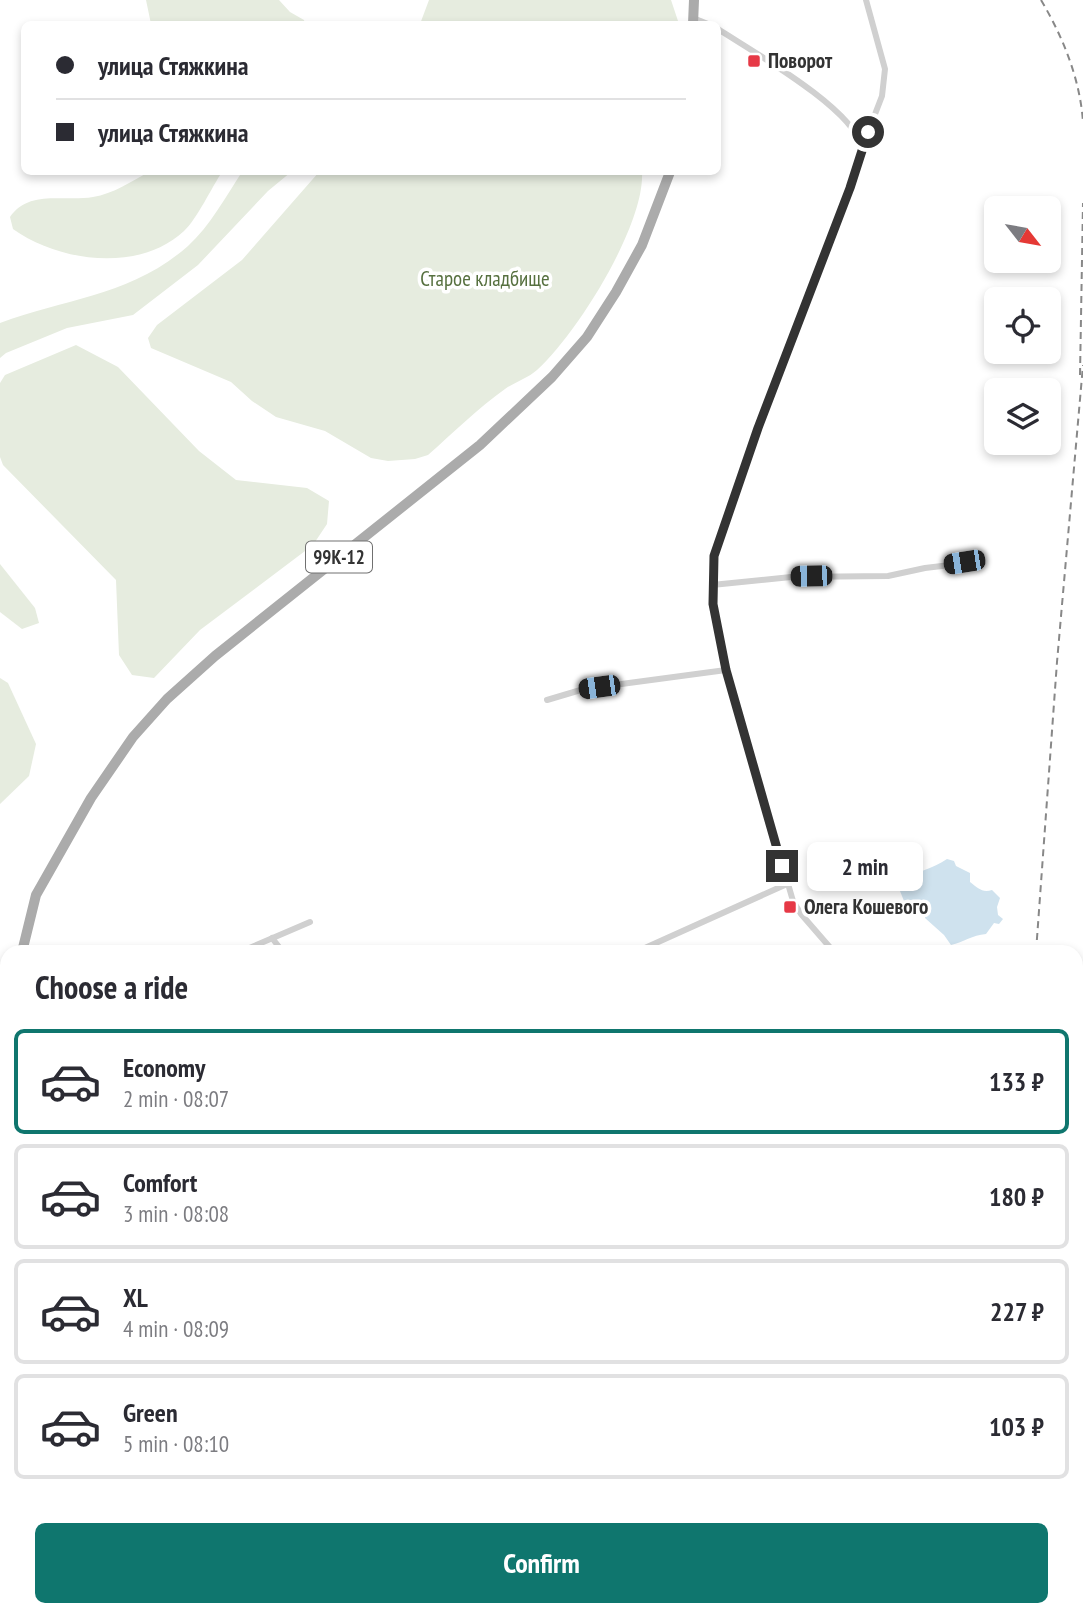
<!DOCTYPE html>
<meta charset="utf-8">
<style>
:root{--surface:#fff;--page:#f7f7f7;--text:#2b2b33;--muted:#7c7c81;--line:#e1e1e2;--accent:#0f766e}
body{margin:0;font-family:"PT Sans Narrow",sans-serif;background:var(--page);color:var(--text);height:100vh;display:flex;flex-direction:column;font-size:26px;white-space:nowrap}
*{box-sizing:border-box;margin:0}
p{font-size:23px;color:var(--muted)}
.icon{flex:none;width:38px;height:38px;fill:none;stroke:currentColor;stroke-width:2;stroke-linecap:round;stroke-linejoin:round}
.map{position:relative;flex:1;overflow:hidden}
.details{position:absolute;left:0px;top:945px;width:1083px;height:672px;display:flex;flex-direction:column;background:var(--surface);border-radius:21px 21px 0 0;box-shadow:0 4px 10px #0003}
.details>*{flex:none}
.hud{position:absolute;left:21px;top:21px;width:700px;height:154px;border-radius:10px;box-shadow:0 4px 10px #0003;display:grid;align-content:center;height:154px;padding:0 35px;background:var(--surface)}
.needle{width:46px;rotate:121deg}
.controls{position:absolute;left:984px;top:196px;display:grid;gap:14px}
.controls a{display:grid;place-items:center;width:77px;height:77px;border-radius:10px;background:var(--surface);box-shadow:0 4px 10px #0003;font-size:35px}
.end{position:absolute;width:32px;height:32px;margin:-16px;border:9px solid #333;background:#fff;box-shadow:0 0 0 4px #fff}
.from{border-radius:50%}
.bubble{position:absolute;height:49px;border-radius:10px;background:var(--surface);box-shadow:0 4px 10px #0003;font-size:23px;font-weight:700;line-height:49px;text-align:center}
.car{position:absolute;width:21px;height:42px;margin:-21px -10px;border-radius:9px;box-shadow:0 0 5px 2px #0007;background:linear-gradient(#222 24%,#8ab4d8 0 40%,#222 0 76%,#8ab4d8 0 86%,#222 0)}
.hud b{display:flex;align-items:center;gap:24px;height:66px;font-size:26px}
.hud b+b{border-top:2px solid var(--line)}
.hud i{width:18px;height:18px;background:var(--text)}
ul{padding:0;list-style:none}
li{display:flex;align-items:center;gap:21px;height:105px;margin:0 14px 10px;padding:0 21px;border:4px solid var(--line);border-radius:10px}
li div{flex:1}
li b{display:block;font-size:26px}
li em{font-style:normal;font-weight:700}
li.selected{border-color:var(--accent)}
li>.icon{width:63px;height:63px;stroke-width:1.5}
h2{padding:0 35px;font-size:32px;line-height:84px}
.button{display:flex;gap:14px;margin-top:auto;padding:14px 35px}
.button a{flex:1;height:80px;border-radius:10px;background:var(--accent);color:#fff;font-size:28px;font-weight:700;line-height:80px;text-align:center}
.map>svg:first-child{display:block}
</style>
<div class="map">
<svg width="1083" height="1617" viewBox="0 0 1083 1617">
<rect width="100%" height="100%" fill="#fff"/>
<!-- green -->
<g fill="#e6ecdf">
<path d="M 146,0 L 279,0 L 290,12 L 304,20 L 305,24 L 151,24 Z"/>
<path d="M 429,0 L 671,0 L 679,24 L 420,24 Z"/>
<path d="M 149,172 L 222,172 C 212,187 197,219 184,231 C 139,273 59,262 13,229 L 10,217 C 29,189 64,202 93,197 C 113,194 132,181 149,172 Z"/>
<path d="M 242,172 L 291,172 L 268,191 L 198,265 L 133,315 L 67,328 L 6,353 L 0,358 L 0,323 C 67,298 131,296 188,246 C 210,226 226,196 242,172 Z"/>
<path d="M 319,172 L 642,172 C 645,225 577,334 537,370 C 528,378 515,382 505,389 C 478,408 453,433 428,455 L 415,459 L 388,461 L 371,458 L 325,431 L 276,417 L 252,401 L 231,382 L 151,348 L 148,338 L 157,325 L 242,260 Z"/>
<path d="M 76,345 L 118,367 L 199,451 L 236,480 L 307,488 L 329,501 L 327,524 L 313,545 L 200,630 L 154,678 L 132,675 L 119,655 L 116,580 L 3,465 L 0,457 L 0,383 L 5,375 Z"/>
<path d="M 0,564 L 35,608 L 39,623 L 22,629 L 0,612 Z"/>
<path d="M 0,678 L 8,683 L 36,744 L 29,776 L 0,804 Z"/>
<path d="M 79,1610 L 102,1610 L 103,1617 L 74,1617 Z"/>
<path d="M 385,1610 L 481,1610 L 483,1617 L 382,1617 Z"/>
</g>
<!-- water -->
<g fill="#cfe2ee">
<path d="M 947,859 L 954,861 L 956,866 L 970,873 L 970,882 C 978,888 982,893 992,890 L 1000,898 L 997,907 L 998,915 L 1003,919 L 999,924 L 994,923 L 986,934 C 972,935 964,942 951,945 L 944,935 L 925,918 L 925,908 L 922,902 L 904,901 L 900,891 L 908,885 L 899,879 C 913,874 934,868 947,859 Z"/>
<path d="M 0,1313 L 7,1318 L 7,1592 L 0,1596 Z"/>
<path d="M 481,1610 L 609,1610 L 612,1617 L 483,1617 Z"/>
</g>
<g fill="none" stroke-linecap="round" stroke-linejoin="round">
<!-- street -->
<g stroke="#d0d0d0" stroke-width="6">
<path d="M 693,18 L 708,24"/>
<path d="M 718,29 C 750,50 856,110 861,147 C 863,159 854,176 850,188 L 758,428 L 714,556 L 713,604 L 726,670 L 793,901 L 801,914 L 834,952"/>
<path d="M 862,148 L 882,96 L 885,69 L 866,0"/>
<path d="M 712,585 L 791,577 L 888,576 L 925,568 L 967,563"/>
<path d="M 547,700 L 584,689 L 726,670"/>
<path d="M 272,938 L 283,952"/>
<path d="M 240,952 L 310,922"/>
<path d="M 636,952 L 787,884"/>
<path d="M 726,1617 L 735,1610"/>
<path d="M 874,1617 L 874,1610"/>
</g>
<!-- primary -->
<g stroke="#ababab" stroke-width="10">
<path d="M 693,24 L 694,0"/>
<path d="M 22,952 L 36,895 L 91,798 L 133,737 L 167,699 L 215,656 L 480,445 L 552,377 L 587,337 L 616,292 L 642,245 L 670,172"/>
<path d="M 114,1610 L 115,1617"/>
</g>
<!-- rail -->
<g stroke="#888" stroke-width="2" stroke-dasharray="7 5" stroke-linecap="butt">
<path d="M 1041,0 C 1063,37 1080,79 1083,122"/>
<path d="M 1080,375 L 1083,203"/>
<path d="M 1036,952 L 1057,662 L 1083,365"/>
<path d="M 1076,1215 L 1083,1232"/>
</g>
</g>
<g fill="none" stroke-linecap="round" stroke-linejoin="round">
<!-- route -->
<path stroke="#333" stroke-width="9" d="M 782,866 L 726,670 L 713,604 L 714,556 L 758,428 L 850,188 L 868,132"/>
</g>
<!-- markers -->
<g fill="#e63946" stroke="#fff" stroke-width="2.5">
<rect x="747" y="54" width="14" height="14" rx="3.5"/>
<rect x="783" y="900" width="14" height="14" rx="3.5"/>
</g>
<g text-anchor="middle" stroke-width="7" stroke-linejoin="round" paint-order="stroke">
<!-- shield labels -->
<rect fill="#fff" stroke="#707070" stroke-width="2" x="306" y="541.5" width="66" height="31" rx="5"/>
<g font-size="19" font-weight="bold" fill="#333">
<text x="339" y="564">99К-12</text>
</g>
<!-- poi labels -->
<g font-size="21" font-weight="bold" fill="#333" stroke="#fff" text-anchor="start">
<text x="768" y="68">Поворот</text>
<text x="804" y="914">Олега Кошевого</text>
</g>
<!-- park labels -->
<g font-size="21" fill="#56703f" stroke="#fff">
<text x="485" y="286">Старое кладбище</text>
</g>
</g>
</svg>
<div class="controls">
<a><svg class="needle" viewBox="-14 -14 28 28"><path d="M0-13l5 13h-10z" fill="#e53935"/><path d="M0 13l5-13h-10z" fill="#7c7c81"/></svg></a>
<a><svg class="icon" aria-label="locate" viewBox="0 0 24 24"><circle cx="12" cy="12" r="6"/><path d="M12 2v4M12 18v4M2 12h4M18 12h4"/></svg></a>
<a><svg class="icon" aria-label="layers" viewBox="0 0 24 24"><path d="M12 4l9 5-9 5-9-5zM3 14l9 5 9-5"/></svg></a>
</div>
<i class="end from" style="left:868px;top:132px"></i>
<i class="end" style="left:782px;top:866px"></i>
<div class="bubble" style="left:807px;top:842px;width:116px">2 min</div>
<i class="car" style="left:964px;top:562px;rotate:261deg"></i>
<i class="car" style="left:811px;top:576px;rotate:269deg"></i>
<i class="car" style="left:599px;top:687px;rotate:262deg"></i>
<div class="hud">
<b><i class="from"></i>улица Стяжкина</b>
<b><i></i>улица Стяжкина</b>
</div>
<section class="details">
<h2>Choose a ride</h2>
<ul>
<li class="selected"><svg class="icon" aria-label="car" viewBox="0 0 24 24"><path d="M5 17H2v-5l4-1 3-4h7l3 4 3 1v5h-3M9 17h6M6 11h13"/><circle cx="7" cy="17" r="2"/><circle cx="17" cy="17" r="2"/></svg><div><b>Economy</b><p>2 min · 08:07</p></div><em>133 ₽</em></li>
<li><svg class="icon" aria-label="car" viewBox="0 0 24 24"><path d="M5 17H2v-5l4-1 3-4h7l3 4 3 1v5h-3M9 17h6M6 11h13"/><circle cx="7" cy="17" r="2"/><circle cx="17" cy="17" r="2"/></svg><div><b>Comfort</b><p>3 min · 08:08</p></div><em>180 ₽</em></li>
<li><svg class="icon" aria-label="car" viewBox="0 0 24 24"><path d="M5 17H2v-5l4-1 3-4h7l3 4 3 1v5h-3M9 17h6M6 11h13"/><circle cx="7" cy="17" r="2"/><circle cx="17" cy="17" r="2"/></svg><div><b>XL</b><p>4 min · 08:09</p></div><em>227 ₽</em></li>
<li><svg class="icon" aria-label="car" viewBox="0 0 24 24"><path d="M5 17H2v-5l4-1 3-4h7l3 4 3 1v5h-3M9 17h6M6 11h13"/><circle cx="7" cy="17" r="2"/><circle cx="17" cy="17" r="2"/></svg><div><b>Green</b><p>5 min · 08:10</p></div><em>103 ₽</em></li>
</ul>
<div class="button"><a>Confirm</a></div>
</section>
</div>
